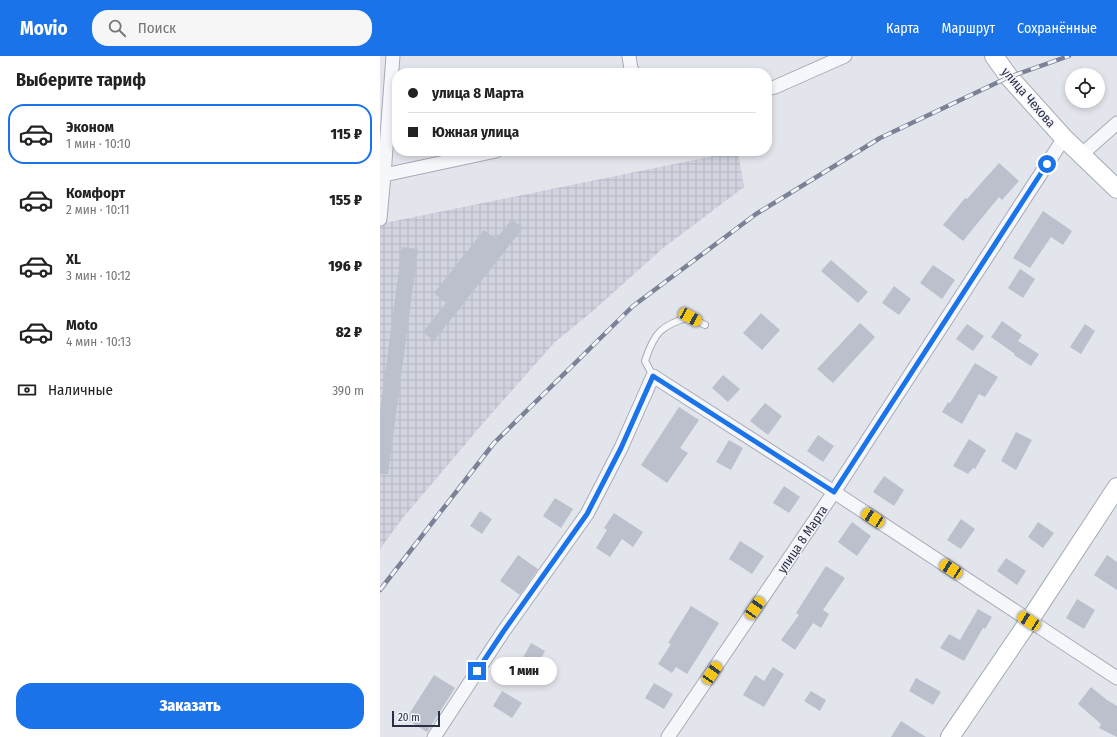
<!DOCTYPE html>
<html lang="ru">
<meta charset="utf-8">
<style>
:root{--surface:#fff;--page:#f6f6f6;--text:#222;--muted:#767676;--line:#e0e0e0;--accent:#1a73e8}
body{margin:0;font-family:"Fira Sans Condensed",sans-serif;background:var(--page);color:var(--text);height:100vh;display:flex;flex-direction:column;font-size:15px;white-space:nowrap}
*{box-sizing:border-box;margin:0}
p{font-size:13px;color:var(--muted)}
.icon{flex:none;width:22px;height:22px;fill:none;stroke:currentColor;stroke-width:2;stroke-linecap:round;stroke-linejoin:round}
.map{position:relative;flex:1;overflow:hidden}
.side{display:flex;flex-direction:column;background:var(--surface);width:380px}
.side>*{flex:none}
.banner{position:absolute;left:12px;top:12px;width:380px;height:88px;border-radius:16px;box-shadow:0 2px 6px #0003;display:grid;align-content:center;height:88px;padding:0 16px;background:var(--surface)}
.fabs{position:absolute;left:685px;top:12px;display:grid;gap:8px}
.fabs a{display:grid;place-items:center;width:40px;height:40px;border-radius:50%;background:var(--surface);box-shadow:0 2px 6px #0003;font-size:20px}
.scale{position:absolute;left:12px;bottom:10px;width:48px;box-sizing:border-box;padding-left:4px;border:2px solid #293045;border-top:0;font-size:11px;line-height:14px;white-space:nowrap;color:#293045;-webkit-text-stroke:3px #f3f4f9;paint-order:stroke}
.end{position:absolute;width:18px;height:18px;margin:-9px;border:5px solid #1a73e8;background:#fff;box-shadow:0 0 0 2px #fff}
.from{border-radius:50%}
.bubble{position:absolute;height:28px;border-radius:14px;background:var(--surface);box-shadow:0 2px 6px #0003;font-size:13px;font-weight:800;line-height:28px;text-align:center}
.car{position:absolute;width:12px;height:24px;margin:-12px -6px;border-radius:5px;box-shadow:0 0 3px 1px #0007;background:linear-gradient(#f5c518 24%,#345 0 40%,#f5c518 0 76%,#345 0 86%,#f5c518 0)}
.banner b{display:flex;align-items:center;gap:14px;height:38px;font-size:15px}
.banner b+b{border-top:1px solid var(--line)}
.banner i{width:10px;height:10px;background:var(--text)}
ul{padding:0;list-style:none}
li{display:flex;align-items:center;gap:12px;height:60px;margin:0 8px 6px;padding:0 8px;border:2px solid transparent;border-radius:16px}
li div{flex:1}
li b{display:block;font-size:15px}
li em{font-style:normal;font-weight:800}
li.selected{border-color:var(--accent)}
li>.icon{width:36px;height:36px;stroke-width:1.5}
h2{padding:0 16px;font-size:18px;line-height:48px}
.pay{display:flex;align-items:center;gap:10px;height:44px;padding:0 16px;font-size:15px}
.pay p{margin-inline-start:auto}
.action{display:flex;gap:8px;margin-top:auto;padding:8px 16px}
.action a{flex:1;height:46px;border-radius:16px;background:var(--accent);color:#fff;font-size:16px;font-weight:800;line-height:46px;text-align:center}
header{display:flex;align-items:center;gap:24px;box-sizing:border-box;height:56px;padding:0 20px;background:var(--accent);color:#fff}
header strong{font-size:19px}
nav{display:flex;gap:22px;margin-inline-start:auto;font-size:14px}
.search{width:280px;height:36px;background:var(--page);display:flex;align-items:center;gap:10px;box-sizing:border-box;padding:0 14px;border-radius:16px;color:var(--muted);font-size:15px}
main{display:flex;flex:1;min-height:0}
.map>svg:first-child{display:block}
</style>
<header>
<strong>Movio</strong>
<div class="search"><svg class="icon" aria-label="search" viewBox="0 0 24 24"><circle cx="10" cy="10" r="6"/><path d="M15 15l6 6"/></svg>Поиск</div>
<nav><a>Карта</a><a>Маршрут</a><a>Сохранённые</a></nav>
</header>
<main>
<section class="side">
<h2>Выберите тариф</h2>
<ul>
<li class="selected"><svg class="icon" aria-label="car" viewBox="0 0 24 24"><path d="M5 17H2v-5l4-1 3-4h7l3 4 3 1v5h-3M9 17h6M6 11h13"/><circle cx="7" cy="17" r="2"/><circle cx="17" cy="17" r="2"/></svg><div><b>Эконом</b><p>1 мин · 10:10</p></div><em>115 ₽</em></li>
<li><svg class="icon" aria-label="car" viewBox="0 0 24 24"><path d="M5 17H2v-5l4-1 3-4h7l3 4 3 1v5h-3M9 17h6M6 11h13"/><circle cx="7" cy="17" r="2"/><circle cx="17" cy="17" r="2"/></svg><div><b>Комфорт</b><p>2 мин · 10:11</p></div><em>155 ₽</em></li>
<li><svg class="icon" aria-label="car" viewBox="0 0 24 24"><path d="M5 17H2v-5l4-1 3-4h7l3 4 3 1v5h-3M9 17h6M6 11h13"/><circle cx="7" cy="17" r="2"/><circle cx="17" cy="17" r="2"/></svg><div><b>XL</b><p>3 мин · 10:12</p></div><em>196 ₽</em></li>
<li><svg class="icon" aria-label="car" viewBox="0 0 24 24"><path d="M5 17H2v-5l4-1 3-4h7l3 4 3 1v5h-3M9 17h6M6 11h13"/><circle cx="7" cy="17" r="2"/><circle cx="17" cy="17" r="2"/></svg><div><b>Moto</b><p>4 мин · 10:13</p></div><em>82 ₽</em></li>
</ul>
<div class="pay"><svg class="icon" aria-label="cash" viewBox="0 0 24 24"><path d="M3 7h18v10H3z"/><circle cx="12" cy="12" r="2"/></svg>Наличные<p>390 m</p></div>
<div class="action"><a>Заказать</a></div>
</section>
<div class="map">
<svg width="737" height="681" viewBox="0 0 737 681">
<defs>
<pattern id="industrial-grid" width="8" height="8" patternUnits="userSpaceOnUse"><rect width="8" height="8" fill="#d1d4de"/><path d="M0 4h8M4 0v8" fill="none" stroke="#b3b6c0"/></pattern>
</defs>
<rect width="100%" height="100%" fill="#e3e5ec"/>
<!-- industrial -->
<path fill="url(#industrial-grid)" d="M 358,95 L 364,131 L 282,193 L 214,254 L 174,287 L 105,365 L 22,463 L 0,493 L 0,168 Z"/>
<!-- building -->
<g fill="#bcc0cc">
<path d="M 619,107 L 639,125 L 622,144 L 619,141 L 583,185 L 563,169 L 585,142 L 587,143 Z"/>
<path d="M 663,155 L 692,175 L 683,189 L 671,181 L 650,212 L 633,202 Z"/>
<path d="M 132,163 L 143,172 L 54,285 L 43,276 L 66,247 L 54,237 L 104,174 L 116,183 Z"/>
<path d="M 22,191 L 38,193 L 8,418 L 0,418 L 0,355 Z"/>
<path d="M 451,204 L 488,236 L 478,247 L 441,215 Z"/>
<path d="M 553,209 L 575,224 L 562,243 L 540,227 Z"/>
<path d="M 640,213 L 655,223 L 643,242 L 628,232 Z"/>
<path d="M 514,230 L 531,243 L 519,259 L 502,247 Z"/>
<path d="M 381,257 L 400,274 L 382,294 L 363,277 Z"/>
<path d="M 622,265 L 642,279 L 638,285 L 659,298 L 651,310 L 634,299 L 635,298 L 611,281 Z"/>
<path d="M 480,267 L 495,281 L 453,327 L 437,313 Z"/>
<path d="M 587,268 L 604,280 L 593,295 L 576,283 Z"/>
<path d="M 705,268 L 715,275 L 701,298 L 690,291 Z"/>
<path d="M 595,307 L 618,321 L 605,341 L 599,338 L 582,368 L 562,356 L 568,346 L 570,347 Z"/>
<path d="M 343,319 L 360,333 L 348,346 L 332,332 Z"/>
<path d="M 385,347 L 402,360 L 388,379 L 370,365 Z"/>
<path d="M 299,351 L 319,364 L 300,392 L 308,397 L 287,427 L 261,409 Z"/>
<path d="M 636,376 L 652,384 L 636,414 L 621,405 Z"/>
<path d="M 438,379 L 454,390 L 443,406 L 427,395 Z"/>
<path d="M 589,383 L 606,394 L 595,413 L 593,412 L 588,418 L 573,410 Z"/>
<path d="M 349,384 L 363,392 L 351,414 L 336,406 Z"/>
<path d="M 504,420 L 524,434 L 514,450 L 493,436 Z"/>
<path d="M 404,430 L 420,441 L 409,457 L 393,447 Z"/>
<path d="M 175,442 L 193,453 L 181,472 L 163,460 Z"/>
<path d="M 100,455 L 112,463 L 102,478 L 90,470 Z"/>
<path d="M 234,457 L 263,476 L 253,491 L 242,483 L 230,501 L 216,492 L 227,474 L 224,472 Z"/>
<path d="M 581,463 L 595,473 L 581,493 L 567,484 Z"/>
<path d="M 472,466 L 491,480 L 477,500 L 458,486 Z"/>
<path d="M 658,466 L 674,477 L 663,492 L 648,481 Z"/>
<path d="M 360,485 L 384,500 L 372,518 L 349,503 Z"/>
<path d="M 138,499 L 158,513 L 140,539 L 120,525 Z"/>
<path d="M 727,499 L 737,506 L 737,534 L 714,519 Z"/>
<path d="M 626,502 L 646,515 L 637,529 L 617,515 Z"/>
<path d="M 446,510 L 465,522 L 443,554 L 449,558 L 441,572 L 433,567 L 415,594 L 401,584 L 419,559 L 416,557 Z"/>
<path d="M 697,543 L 715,554 L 704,573 L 686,562 Z"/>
<path d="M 311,550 L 339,567 L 307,618 L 296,611 L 292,617 L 278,608 L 291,588 L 288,587 Z"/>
<path d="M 598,553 L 612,561 L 605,573 L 603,572 L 584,605 L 560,592 L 569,578 L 580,584 Z"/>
<path d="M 151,587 L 165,595 L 153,617 L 139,609 Z"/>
<path d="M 393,611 L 404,618 L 384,651 L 363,639 L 375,619 L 384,625 Z"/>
<path d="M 54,619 L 75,632 L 47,676 L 26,663 Z"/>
<path d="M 536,622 L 561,636 L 553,649 L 529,635 Z"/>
<path d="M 274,627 L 293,638 L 284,653 L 265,642 Z"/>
<path d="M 711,631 L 727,644 L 737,650 L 737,681 L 719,672 L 721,668 L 698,648 Z"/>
<path d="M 122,635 L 142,647 L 132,662 L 113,650 Z"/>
<path d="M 431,635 L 446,644 L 440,655 L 424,645 Z"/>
<path d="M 521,665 L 546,681 L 511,681 Z"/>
</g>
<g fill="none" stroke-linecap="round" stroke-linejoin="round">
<defs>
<path id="lane" d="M 273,320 L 265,305 C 274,277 281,269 310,261 L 325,269"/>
<g id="street">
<path d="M 249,0 L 251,13 L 254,17"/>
<path d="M 387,33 L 395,31 L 465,0"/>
<path d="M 701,99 L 737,67"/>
<path d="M 4,119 L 13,0"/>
<path d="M 0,163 L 4,119 L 116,95"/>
<path d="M 54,681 L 123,576 L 207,458 L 241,392 L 273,320 L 454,436 L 737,622"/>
<path d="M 288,681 L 454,436 L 684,82"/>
</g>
<g id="secondary">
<path d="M 614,0 L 629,21 L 684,82 L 737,133"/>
<path d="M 570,681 L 649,565 L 737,431"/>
</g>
</defs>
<!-- lane casing -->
<use href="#lane" stroke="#a7abb7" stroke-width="8"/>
<!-- street casing -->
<use href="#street" stroke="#a7abb7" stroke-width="15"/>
<!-- secondary casing -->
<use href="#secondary" stroke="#a7abb7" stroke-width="20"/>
<!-- lane -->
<use href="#lane" stroke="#f6f7fa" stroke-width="6"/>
<!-- street -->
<use href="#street" stroke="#f6f7fa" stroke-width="13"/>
<!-- secondary -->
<use href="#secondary" stroke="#fff" stroke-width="18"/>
<defs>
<path id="rail" d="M 0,534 L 114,387 L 253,250 L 376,158 L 500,82 L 629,21 L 689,0"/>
</defs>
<!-- rail casing -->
<use href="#rail" stroke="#7b8296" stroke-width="4.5"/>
<!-- rail -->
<use href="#rail" stroke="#f3f4f9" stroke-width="3" stroke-dasharray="9" stroke-linecap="butt"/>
</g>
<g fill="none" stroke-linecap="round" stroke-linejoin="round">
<!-- route -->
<path stroke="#1a73e8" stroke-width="5" d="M 97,615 L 123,576 L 207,458 L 241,392 L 273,320 L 454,436 L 667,108"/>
</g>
<g text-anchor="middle" stroke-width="3" stroke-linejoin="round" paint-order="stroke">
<!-- street labels -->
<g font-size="13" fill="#293045" stroke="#f3f4f9">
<text transform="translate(649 41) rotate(49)" y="5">улица Чехова</text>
<text transform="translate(422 483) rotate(-56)" y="5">улица 8 Марта</text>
</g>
</g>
</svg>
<div class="fabs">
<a><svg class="icon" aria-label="locate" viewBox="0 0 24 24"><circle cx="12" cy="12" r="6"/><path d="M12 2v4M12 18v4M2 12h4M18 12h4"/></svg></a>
</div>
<div class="scale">20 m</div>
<i class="end from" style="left:667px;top:108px"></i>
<i class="end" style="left:97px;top:615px"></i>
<div class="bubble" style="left:111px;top:601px;width:66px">1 мин</div>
<i class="car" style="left:310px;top:261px;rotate:119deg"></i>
<i class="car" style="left:493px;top:462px;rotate:303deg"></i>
<i class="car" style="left:571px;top:513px;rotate:303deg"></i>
<i class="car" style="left:375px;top:552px;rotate:34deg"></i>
<i class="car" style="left:649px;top:565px;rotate:303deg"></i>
<i class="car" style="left:332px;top:617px;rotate:34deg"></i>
<div class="banner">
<b><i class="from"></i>улица 8 Марта</b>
<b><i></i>Южная улица</b>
</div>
</div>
</main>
